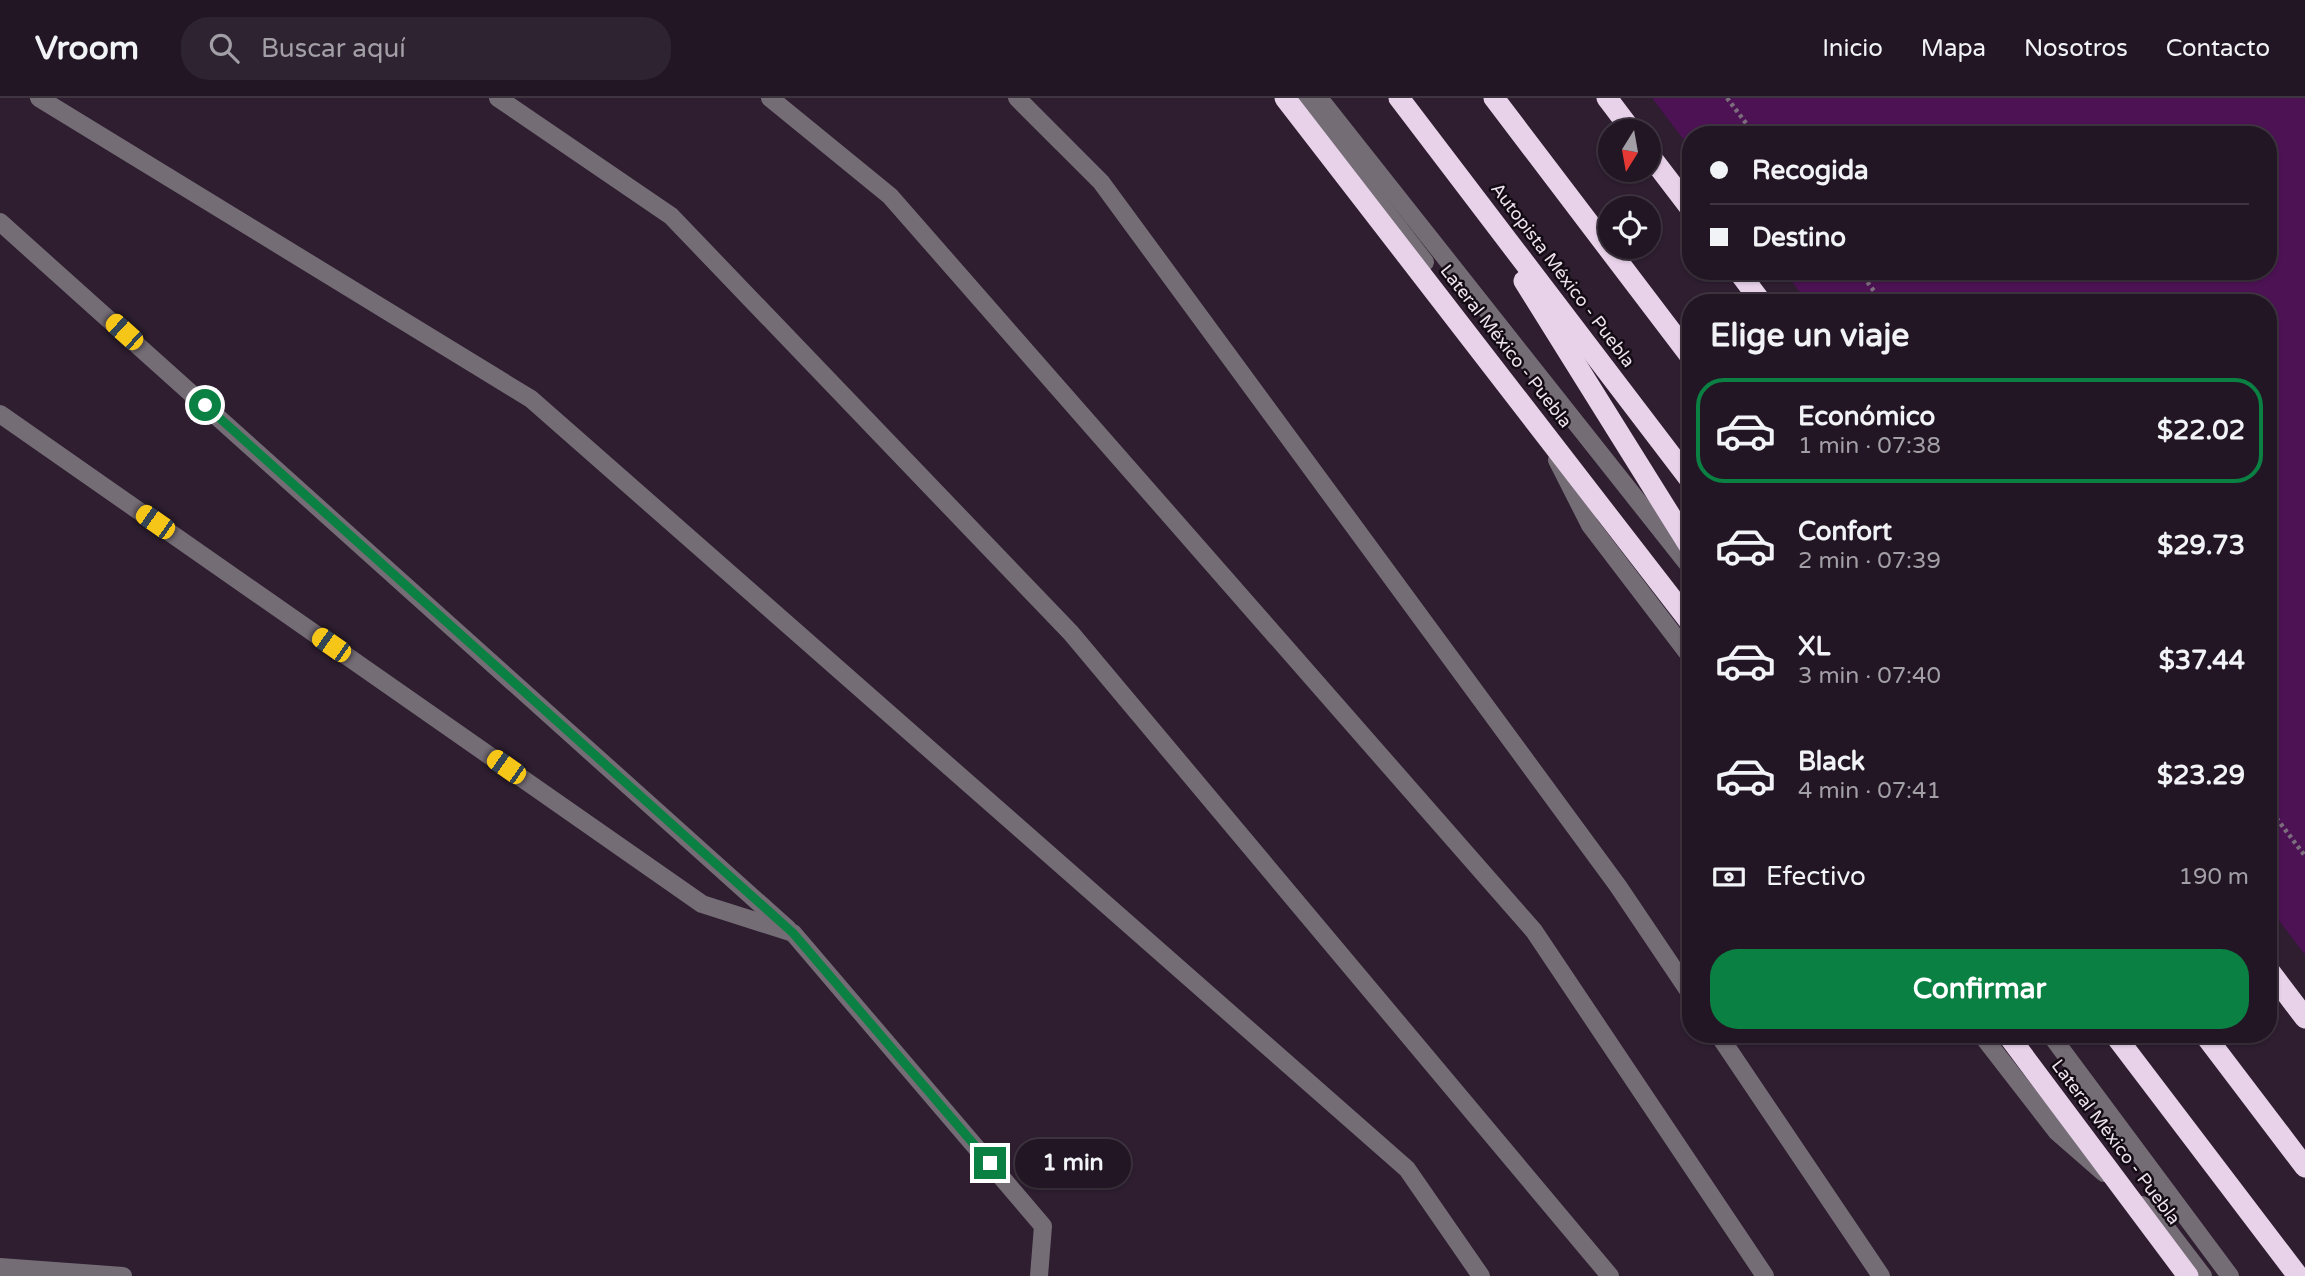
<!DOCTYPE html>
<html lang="es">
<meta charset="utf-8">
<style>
:root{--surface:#221624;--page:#2e2331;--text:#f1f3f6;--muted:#a29fa6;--line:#3f3541;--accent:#0b8043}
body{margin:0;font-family:"Varela Round",sans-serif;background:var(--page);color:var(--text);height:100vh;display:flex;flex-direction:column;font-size:26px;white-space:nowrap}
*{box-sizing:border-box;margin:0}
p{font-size:23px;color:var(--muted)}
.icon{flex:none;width:38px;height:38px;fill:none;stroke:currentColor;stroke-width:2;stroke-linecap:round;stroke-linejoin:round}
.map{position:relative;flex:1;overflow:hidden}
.side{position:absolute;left:1682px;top:196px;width:595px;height:749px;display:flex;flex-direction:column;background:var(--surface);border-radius:28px;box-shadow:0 2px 5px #0004,0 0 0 2px var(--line)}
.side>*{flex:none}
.banner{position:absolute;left:1682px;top:28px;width:595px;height:154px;border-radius:28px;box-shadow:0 2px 5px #0004,0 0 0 2px var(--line);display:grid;align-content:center;height:154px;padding:0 28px;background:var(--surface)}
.needle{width:46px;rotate:191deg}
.buttons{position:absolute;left:1598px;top:21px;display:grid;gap:14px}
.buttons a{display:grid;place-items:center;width:63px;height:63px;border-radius:50%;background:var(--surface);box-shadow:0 2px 5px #0004,0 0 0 2px var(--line);font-size:35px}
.end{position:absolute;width:32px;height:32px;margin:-16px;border:9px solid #0b8043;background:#fff;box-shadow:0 0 0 4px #fff}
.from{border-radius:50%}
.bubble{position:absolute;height:49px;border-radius:24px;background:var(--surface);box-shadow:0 2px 5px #0004,0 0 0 2px var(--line);font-size:23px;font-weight:800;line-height:49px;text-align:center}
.car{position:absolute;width:21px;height:42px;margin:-21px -10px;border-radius:9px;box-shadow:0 0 5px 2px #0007;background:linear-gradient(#f5c518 24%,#345 0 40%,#f5c518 0 76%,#345 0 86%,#f5c518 0)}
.banner b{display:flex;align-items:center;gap:24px;height:66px;font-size:26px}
.banner b+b{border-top:2px solid var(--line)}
.banner i{width:18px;height:18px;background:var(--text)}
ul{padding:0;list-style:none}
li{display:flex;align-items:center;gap:21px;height:105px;margin:0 14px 10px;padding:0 14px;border:4px solid transparent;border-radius:28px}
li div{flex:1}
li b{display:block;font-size:26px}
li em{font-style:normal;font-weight:800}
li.current{border-color:var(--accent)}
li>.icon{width:63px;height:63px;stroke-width:1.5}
h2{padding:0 28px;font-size:32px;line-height:84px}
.pay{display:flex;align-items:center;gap:18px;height:77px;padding:0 28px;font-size:26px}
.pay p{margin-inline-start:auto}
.primary-button{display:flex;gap:14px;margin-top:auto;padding:14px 28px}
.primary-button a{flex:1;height:80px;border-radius:28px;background:var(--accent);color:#fff;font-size:28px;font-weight:800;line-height:80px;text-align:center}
header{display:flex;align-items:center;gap:42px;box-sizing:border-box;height:98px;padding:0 35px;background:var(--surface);border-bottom:2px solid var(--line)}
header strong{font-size:33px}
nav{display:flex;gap:38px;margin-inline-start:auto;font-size:24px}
.search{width:490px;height:63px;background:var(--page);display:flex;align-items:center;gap:18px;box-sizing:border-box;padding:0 24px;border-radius:28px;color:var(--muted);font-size:26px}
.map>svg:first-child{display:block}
</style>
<header>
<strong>Vroom</strong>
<div class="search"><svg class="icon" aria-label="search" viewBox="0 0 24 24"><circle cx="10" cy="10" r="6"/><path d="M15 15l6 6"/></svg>Buscar aquí</div>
<nav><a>Inicio</a><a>Mapa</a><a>Nosotros</a><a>Contacto</a></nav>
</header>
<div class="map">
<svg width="2305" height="1178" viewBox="0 0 2305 1178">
<rect width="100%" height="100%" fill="#2e1e30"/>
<!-- green -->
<path fill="#4c1254" d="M 1652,0 L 2305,0 L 2305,857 L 2268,808 L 2268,205 L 1808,205 L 1784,173 L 2268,173 L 2268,37 L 1690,37 L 1690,50 Z"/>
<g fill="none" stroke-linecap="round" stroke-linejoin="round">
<!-- path -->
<g stroke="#7c6e7d" stroke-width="4.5" stroke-dasharray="3.5 3.5" stroke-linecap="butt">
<path d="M 1727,0 L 1755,37"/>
<path d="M 1859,173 L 1883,205"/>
<path d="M 2268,709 L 2305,758"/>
</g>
<!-- minor -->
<g stroke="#756d76" stroke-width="18">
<path d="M 39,0 L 531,301 L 1407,1071 L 1481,1178"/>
<path d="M 498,0 L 671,118 L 1071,535 L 1610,1178"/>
<path d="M 770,0 L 890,98 L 1534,833 L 1765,1178"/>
<path d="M 1017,0 L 1101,84 L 1618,788 L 1690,895"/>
<path d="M 1299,0 L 1425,164"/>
<path d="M 1319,0 L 1690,469"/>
<path d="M 0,124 L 788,831"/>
<path d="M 0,316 L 702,806 L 793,835 L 1043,1128 L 1039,1178"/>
<path d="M 1557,362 L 1590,427 L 1690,558"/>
<path d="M 1718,936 L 1881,1178"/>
<path d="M 1981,936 L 2057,1034 L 2104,1075"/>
<path d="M 2050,936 L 2230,1178"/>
<path d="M 2142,1107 L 2161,1123 L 2203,1178"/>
<path d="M 0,1169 L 123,1178"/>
</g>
<!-- highway -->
<g stroke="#e8d2ea" stroke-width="21">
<path d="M 1285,0 L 1690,524"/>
<path d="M 1399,0 L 1690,382"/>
<path d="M 1494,0 L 1690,258"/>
<path d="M 1607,0 L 1632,33"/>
<path d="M 1648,55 L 1690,110"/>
<path d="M 1738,173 L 1762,205"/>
<path d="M 1524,183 L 1690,449"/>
<path d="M 2268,871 L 2305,920"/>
<path d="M 2007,936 L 2188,1178"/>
<path d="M 2114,936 L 2298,1178"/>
<path d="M 2204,936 L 2305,1069"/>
</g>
</g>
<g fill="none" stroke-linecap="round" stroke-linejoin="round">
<!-- route -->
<path stroke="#0b8043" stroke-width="9" d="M 205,307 L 793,835 L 990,1065"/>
</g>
<g text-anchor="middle" stroke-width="5" stroke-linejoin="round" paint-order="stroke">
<!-- street labels -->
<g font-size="18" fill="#ede2ee" stroke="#120b13">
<text transform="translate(1563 177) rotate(53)" y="6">Autopista México - Puebla</text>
<text transform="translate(1506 248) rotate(52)" y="6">Lateral México - Puebla</text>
<text transform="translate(2116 1044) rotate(53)" y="6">Lateral México - Puebla</text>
</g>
</g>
</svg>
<div class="buttons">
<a><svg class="needle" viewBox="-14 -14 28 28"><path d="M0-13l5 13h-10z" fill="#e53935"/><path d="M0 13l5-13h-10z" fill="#a29fa6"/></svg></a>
<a><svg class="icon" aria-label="locate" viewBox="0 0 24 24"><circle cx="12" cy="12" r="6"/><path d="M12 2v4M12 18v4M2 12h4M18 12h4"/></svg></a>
</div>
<i class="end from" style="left:205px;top:307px"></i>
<i class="end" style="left:990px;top:1065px"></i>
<div class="bubble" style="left:1015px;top:1041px;width:116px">1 min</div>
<i class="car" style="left:124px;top:234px;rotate:312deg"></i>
<i class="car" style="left:155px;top:424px;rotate:305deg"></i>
<i class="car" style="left:331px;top:547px;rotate:305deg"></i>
<i class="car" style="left:506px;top:669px;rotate:305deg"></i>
<div class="banner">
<b><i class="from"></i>Recogida</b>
<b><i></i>Destino</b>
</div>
<section class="side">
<h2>Elige un viaje</h2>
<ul>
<li class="current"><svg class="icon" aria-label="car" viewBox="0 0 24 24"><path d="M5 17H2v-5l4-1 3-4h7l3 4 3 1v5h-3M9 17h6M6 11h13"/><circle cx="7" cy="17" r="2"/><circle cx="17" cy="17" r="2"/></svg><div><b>Económico</b><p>1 min · 07:38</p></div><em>$22.02</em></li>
<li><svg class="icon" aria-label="car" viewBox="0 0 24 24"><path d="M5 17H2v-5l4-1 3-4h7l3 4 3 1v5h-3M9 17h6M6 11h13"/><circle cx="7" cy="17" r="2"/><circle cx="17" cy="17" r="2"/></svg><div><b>Confort</b><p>2 min · 07:39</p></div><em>$29.73</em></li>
<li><svg class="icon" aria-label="car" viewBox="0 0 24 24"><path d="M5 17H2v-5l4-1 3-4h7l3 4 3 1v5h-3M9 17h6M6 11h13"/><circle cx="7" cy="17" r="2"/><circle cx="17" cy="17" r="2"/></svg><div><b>XL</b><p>3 min · 07:40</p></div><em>$37.44</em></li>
<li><svg class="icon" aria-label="car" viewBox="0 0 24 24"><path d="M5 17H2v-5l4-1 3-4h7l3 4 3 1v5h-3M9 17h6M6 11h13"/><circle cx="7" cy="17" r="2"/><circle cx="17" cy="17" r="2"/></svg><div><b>Black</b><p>4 min · 07:41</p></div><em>$23.29</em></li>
</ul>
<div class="pay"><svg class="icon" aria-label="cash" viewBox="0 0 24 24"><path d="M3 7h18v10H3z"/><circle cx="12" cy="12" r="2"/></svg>Efectivo<p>190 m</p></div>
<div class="primary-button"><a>Confirmar</a></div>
</section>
</div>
